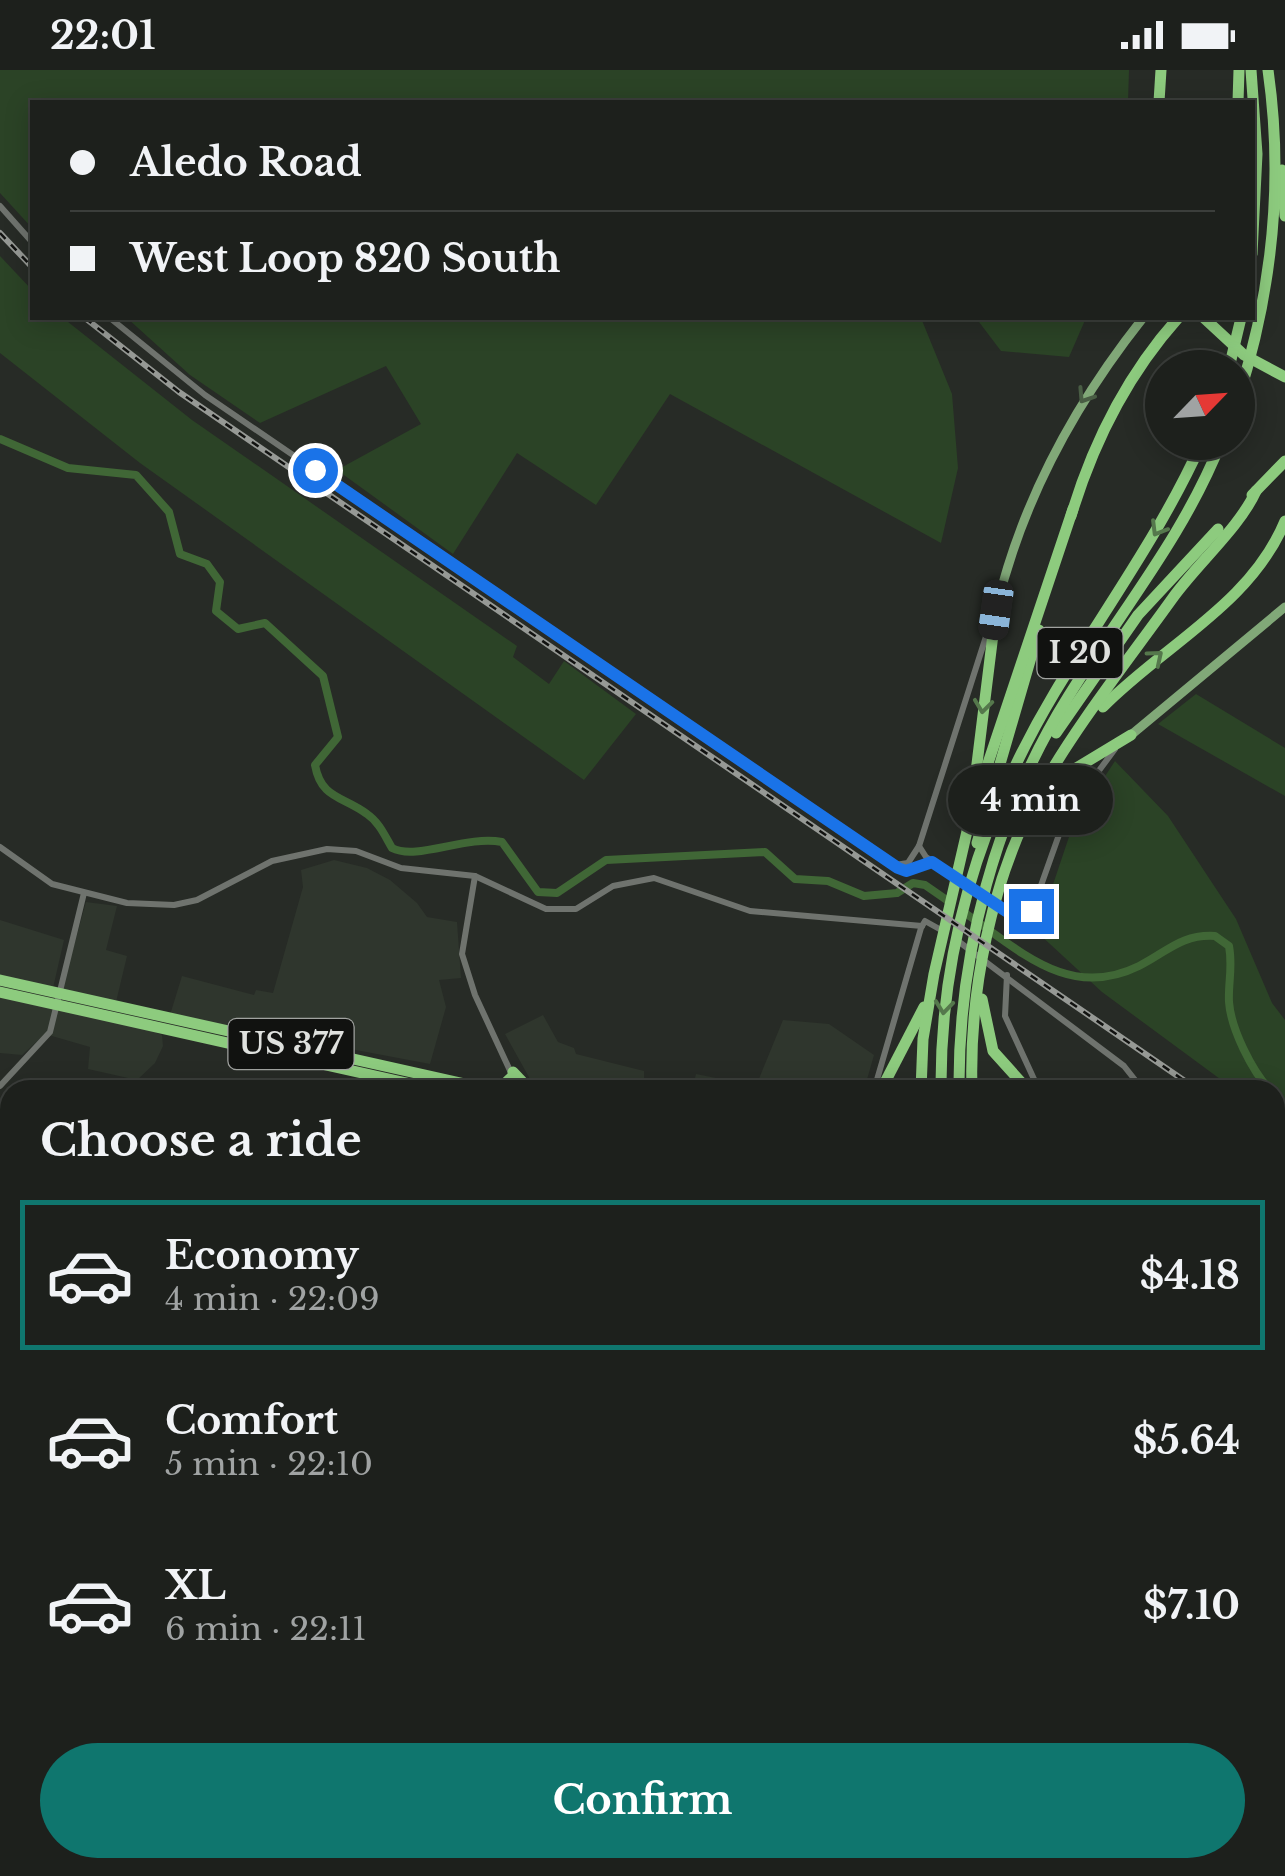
<!DOCTYPE html>
<meta charset="utf-8">
<style>
:root{--surface:#1d201c;--page:#252825;--text:#f1f3f6;--muted:#a0a3a3;--line:#3b3e3b;--accent:#0f766e}
body{margin:0;font-family:"Libre Baskerville",serif;background:var(--page);color:var(--text);height:100vh;display:flex;flex-direction:column;font-size:38px;white-space:nowrap}
*{box-sizing:border-box;margin:0}
p{font-size:32px;color:var(--muted)}
.icon{flex:none;width:55px;height:55px;fill:none;stroke:currentColor;stroke-width:2;stroke-linecap:round;stroke-linejoin:round}
.map{position:relative;flex:1;overflow:hidden}
.sheet{position:absolute;left:0px;top:1010px;width:1285px;height:798px;display:flex;flex-direction:column;background:var(--surface);border-radius:30px 30px 0 0;box-shadow:0 5px 25px #0003,0 0 0 2px var(--line)}
.sheet>*{flex:none}
.banner{position:absolute;left:30px;top:30px;width:1225px;height:220px;border-radius:0px;box-shadow:0 5px 25px #0003,0 0 0 2px var(--line);display:grid;align-content:center;height:220px;padding:0 40px;background:var(--surface)}
.needle{width:65px;rotate:65deg}
.fabs{position:absolute;left:1145px;top:280px;display:grid;gap:20px}
.fabs a{display:grid;place-items:center;width:110px;height:110px;border-radius:50%;background:var(--surface);box-shadow:0 5px 25px #0003,0 0 0 2px var(--line);font-size:50px}
.end{position:absolute;width:45px;height:45px;margin:-22px;border:12px solid #1a73e8;background:#fff;box-shadow:0 0 0 5px #fff}
.from{border-radius:50%}
.bubble{position:absolute;height:70px;border-radius:35px;background:var(--surface);box-shadow:0 5px 25px #0003,0 0 0 2px var(--line);font-size:32px;font-weight:700;line-height:70px;text-align:center}
.car{position:absolute;width:30px;height:60px;margin:-30px -15px;border-radius:12px;box-shadow:0 0 8px 2px #0007;background:linear-gradient(#222 24%,#8ab4d8 0 40%,#222 0 76%,#8ab4d8 0 86%,#222 0)}
.banner b{display:flex;align-items:center;gap:35px;height:95px;font-size:38px}
.banner b+b{border-top:2px solid var(--line)}
.banner i{width:25px;height:25px;background:var(--text)}
ul{padding:0;list-style:none}
li{display:flex;align-items:center;gap:30px;height:150px;margin:0 20px 15px;padding:0 20px;border:5px solid transparent;border-radius:0px}
li div{flex:1}
li b{display:block;font-size:38px}
li em{font-style:normal;font-weight:700}
li.selected{border-color:var(--accent)}
li>.icon{width:90px;height:90px;stroke-width:1.5}
h2{padding:0 40px;font-size:45px;line-height:120px}
.cta{display:flex;gap:20px;margin-top:auto;padding:20px 40px}
.cta a{flex:1;height:115px;border-radius:60px;background:var(--accent);color:#fff;font-size:40px;font-weight:700;line-height:115px;text-align:center}
.status{display:flex;justify-content:space-between;align-items:center;height:70px;padding:0 50px;background:var(--surface);direction:ltr}
.status svg{height:28px;fill:currentColor}
.map>svg:first-child{display:block}
</style>
<div class="status"><b>22:01</b><svg viewBox="0 0 49 12"><path d="M0 12V9h3v3zM5 12V6h3v6zM10 12V3h3v9zM15 12V0h3v12zM26 1h20v11H26zM47 4h2v5h-2z"/></svg></div>
<div class="map">
<svg width="1285" height="1806" viewBox="0 0 1285 1806">
<rect width="100%" height="100%" fill="#272b26"/>
<!-- built -->
<g fill="#2f362d">
<path d="M 334,790 L 367,798 L 390,810 L 417,833 L 427,847 L 457,852 L 461,908 L 439,910 L 446,937 L 430,994 L 170,945 L 182,906 L 254,925 L 256,920 L 273,923 L 303,817 L 301,800 Z"/>
<path d="M 86,832 L 117,836 L 106,880 L 127,886 L 116,932 L 62,919 Z"/>
<path d="M 0,850 L 64,870 L 53,918 L 0,906 Z"/>
<path d="M 0,925 L 152,961 L 162,965 L 163,976 L 155,993 L 137,1010 L 88,999 L 90,977 L 45,964 L 22,985 L 0,983 Z"/>
<path d="M 543,945 L 558,972 L 574,978 L 576,984 L 644,1001 L 644,1011 L 673,1020 L 535,1018 L 505,964 Z"/>
<path d="M 783,950 L 829,954 L 874,985 L 864,1020 L 692,1020 L 696,1004 L 756,1016 Z"/>
</g>
<!-- green -->
<g fill="#2b4326">
<path d="M 0,0 L 1129,0 L 1128,32 L 32,32 L 32,158 L 0,123 Z"/>
<path d="M 0,186 L 32,220 L 32,248 L 63,248 L 192,350 L 517,576 L 513,587 L 549,614 L 564,591 L 636,644 L 584,710 L 140,393 L 0,283 Z"/>
<path d="M 127,248 L 921,248 L 952,324 L 958,398 L 941,473 L 670,324 L 596,435 L 517,383 L 453,484 L 337,400 L 421,354 L 386,296 L 260,353 L 190,305 Z"/>
<path d="M 976,248 L 1086,248 L 1069,287 L 1001,281 Z"/>
<path d="M 1196,624 L 1285,678 L 1285,726 L 1158,654 Z"/>
<path d="M 1115,691 L 1168,746 L 1236,849 L 1272,933 L 1285,950 L 1285,1055 L 1275,1053 L 1275,1020 L 1235,1020 L 1102,922 L 1037,862 L 1073,755 Z"/>
<path d="M 975,1798 L 1193,1798 L 1197,1806 L 979,1806 Z"/>
</g>
<g fill="none" stroke-linecap="round" stroke-linejoin="round">
<!-- river -->
<g stroke="#406736" stroke-width="8">
<path d="M 0,369 L 68,398 L 136,405 L 169,442 L 180,484 L 207,494 L 220,512 L 216,541 L 238,559 L 265,553 L 323,606 L 338,667 L 315,695 C 321,729 343,726 367,744 C 379,752 385,766 392,778 C 417,791 465,765 502,772 L 538,822 L 557,823 L 606,790 L 765,782 L 795,809 L 828,811 L 864,826 L 897,823 L 913,813 L 925,815 L 951,833"/>
<path d="M 962,841 C 1020,880 1068,931 1139,896 C 1167,882 1181,864 1215,866 L 1229,876 C 1233,897 1228,913 1229,932 C 1231,959 1252,1001 1270,1020"/>
<path d="M 1275,1026 L 1285,1040"/>
<path d="M 1275,1121 L 1285,1107"/>
<path d="M 1275,1219 L 1285,1227"/>
</g>
<!-- minor -->
<g stroke="#6f736e" stroke-width="6">
<path d="M 0,136 L 32,172"/>
<path d="M 110,248 L 205,325 L 893,795 L 906,801 L 933,791"/>
<path d="M 919,776 L 926,787 L 983,826"/>
<path d="M 0,777 L 52,814 L 127,833 L 174,835 L 197,830 L 272,791 L 327,779 L 356,781 L 401,798 L 475,806 L 546,839 L 576,839 L 613,816 L 654,808 L 750,841 L 922,856"/>
<path d="M 895,795 L 908,793 L 919,776 L 990,554"/>
<path d="M 475,806 L 462,884 L 475,925 L 519,1020"/>
<path d="M 993,833 L 1017,845 L 1033,838 L 1066,745 L 1115,679"/>
<path d="M 958,871 L 1124,996 L 1143,1020"/>
<path d="M 1007,905 L 1005,946 L 1039,1020"/>
<path d="M 0,1016 L 50,962 L 84,823"/>
<path d="M 874,1020 L 921,858 L 925,851 L 943,861"/>
<path d="M 1275,1254 L 1285,1263"/>
<path d="M 868,1798 L 871,1806"/>
</g>
<!-- major -->
<g stroke="#81a878" stroke-width="9">
<path d="M 996,540 C 1022,430 1074,335 1143,248"/>
<path d="M 1131,665 L 1285,537"/>
<path d="M 1275,1074 L 1285,1072"/>
<path d="M 1275,1082 L 1285,1080"/>
<path d="M 1275,1425 L 1285,1421"/>
<path d="M 1275,1431 L 1285,1433"/>
<path d="M 1212,1798 L 1216,1806"/>
<path d="M 1274,1798 L 1278,1806"/>
<path d="M 432,1806 L 450,1798"/>
<path d="M 462,1806 L 462,1798"/>
</g>
<!-- highway -->
<g stroke="#8dcb7e" stroke-width="11">
<path d="M 1251,0 L 1257,84 L 1252,184"/>
<path d="M 1159,32 L 1161,0"/>
<path d="M 1238,32 L 1239,0"/>
<path d="M 1282,100 L 1285,146"/>
<path d="M 1204,248 L 1244,285 L 1285,307"/>
<path d="M 1229,298 L 1241,248"/>
<path d="M 1238,329 C 1272,222 1284,112 1268,0"/>
<path d="M 1252,425 L 1285,391"/>
<path d="M 1071,446 C 1093,373 1128,304 1178,248"/>
<path d="M 1103,637 C 1164,575 1251,534 1285,451"/>
<path d="M 1056,663 L 1138,545 L 1218,459"/>
<path d="M 975,710 L 996,540"/>
<path d="M 1028,759 L 1073,700 L 1131,665"/>
<path d="M 977,773 L 1039,560"/>
<path d="M 0,910 L 492,1020"/>
<path d="M 0,922 L 438,1020"/>
<path d="M 982,929 L 993,981 L 1028,1020"/>
<path d="M 513,1002 L 530,1020"/>
<path d="M 498,1020 L 514,1005"/>
<path d="M 881,1020 L 924,937"/>
<path d="M 921,1020 L 923,969 L 934,904 L 971,744 L 1073,439"/>
<path d="M 941,1020 C 940,878 982,744 1055,622 C 1105,539 1162,461 1202,372"/>
<path d="M 959,1020 C 958,884 996,742 1068,627 C 1120,542 1184,466 1221,372"/>
<path d="M 972,1020 C 969,922 991,811 1038,724 C 1072,661 1129,589 1172,529 C 1196,495 1240,457 1256,421"/>
<path d="M 1234,1798 L 1238,1806"/>
<path d="M 1251,1798 L 1255,1806"/>
</g>
<defs>
<g id="rail">
<path d="M 0,163 L 32,197"/>
<path d="M 85,248 L 179,322 L 1198,1020"/>
<path d="M 1275,1073 L 1285,1080"/>
</g>
</defs>
<!-- rail casing -->
<use href="#rail" stroke="#969995" stroke-width="6"/>
<!-- rail -->
<use href="#rail" stroke="#111210" stroke-width="2.5" stroke-dasharray="8" stroke-linecap="butt"/>
</g>
<!-- one-way arrows -->
<defs><path id="oneway-chevron" d="M-2-3.5L2.5 0L-2 3.5" fill="none" stroke-width="1.6" stroke-linecap="round" stroke-linejoin="round" transform="scale(2.5)"/></defs>
<use stroke="#495d44" href="#oneway-chevron" transform="translate(1085 326) rotate(123)"/>
<g stroke="#55784c">
<use href="#oneway-chevron" transform="translate(1158 459) rotate(121)"/>
<use href="#oneway-chevron" transform="translate(1156 587) rotate(-40)"/>
<use href="#oneway-chevron" transform="translate(983 636) rotate(97)"/>
<use href="#oneway-chevron" transform="translate(944 937) rotate(96)"/>
</g>
<g fill="none" stroke-linecap="round" stroke-linejoin="round">
<!-- route -->
<path stroke="#1a73e8" stroke-width="12" d="M 315,400 L 898,798 L 906,801 L 932,792 L 1006,841 L 1022,845 L 1031,841"/>
</g>
<g text-anchor="middle" stroke-width="10" stroke-linejoin="round" paint-order="stroke">
<!-- shield labels -->
<g fill="#111210" stroke="#a1a3a0" stroke-width="2.5">
<rect x="1037.5" y="558" width="85" height="50" rx="8"/>
<rect x="228.5" y="949" width="125" height="50" rx="8"/>
</g>
<g font-size="30" font-weight="bold" fill="#dfe1de">
<text x="1080" y="593">I 20</text>
<text x="291" y="984">US 377</text>
</g>
</g>
</svg>
<div class="fabs">
<a><svg class="needle" viewBox="-14 -14 28 28"><path d="M0-13l5 13h-10z" fill="#e53935"/><path d="M0 13l5-13h-10z" fill="#a0a3a3"/></svg></a>
</div>
<i class="end from" style="left:315px;top:400px"></i>
<i class="end" style="left:1031px;top:841px"></i>
<div class="bubble" style="left:948px;top:695px;width:165px">4 min</div>
<i class="car" style="left:996px;top:540px;rotate:188deg"></i>
<div class="banner">
<b><i class="from"></i>Aledo Road</b>
<b><i></i>West Loop 820 South</b>
</div>
<section class="sheet">
<h2>Choose a ride</h2>
<ul>
<li class="selected"><svg class="icon" aria-label="car" viewBox="0 0 24 24"><path d="M5 17H2v-5l4-1 3-4h7l3 4 3 1v5h-3M9 17h6M6 11h13"/><circle cx="7" cy="17" r="2"/><circle cx="17" cy="17" r="2"/></svg><div><b>Economy</b><p>4 min · 22:09</p></div><em>$4.18</em></li>
<li><svg class="icon" aria-label="car" viewBox="0 0 24 24"><path d="M5 17H2v-5l4-1 3-4h7l3 4 3 1v5h-3M9 17h6M6 11h13"/><circle cx="7" cy="17" r="2"/><circle cx="17" cy="17" r="2"/></svg><div><b>Comfort</b><p>5 min · 22:10</p></div><em>$5.64</em></li>
<li><svg class="icon" aria-label="car" viewBox="0 0 24 24"><path d="M5 17H2v-5l4-1 3-4h7l3 4 3 1v5h-3M9 17h6M6 11h13"/><circle cx="7" cy="17" r="2"/><circle cx="17" cy="17" r="2"/></svg><div><b>XL</b><p>6 min · 22:11</p></div><em>$7.10</em></li>
</ul>
<div class="cta"><a>Confirm</a></div>
</section>
</div>
